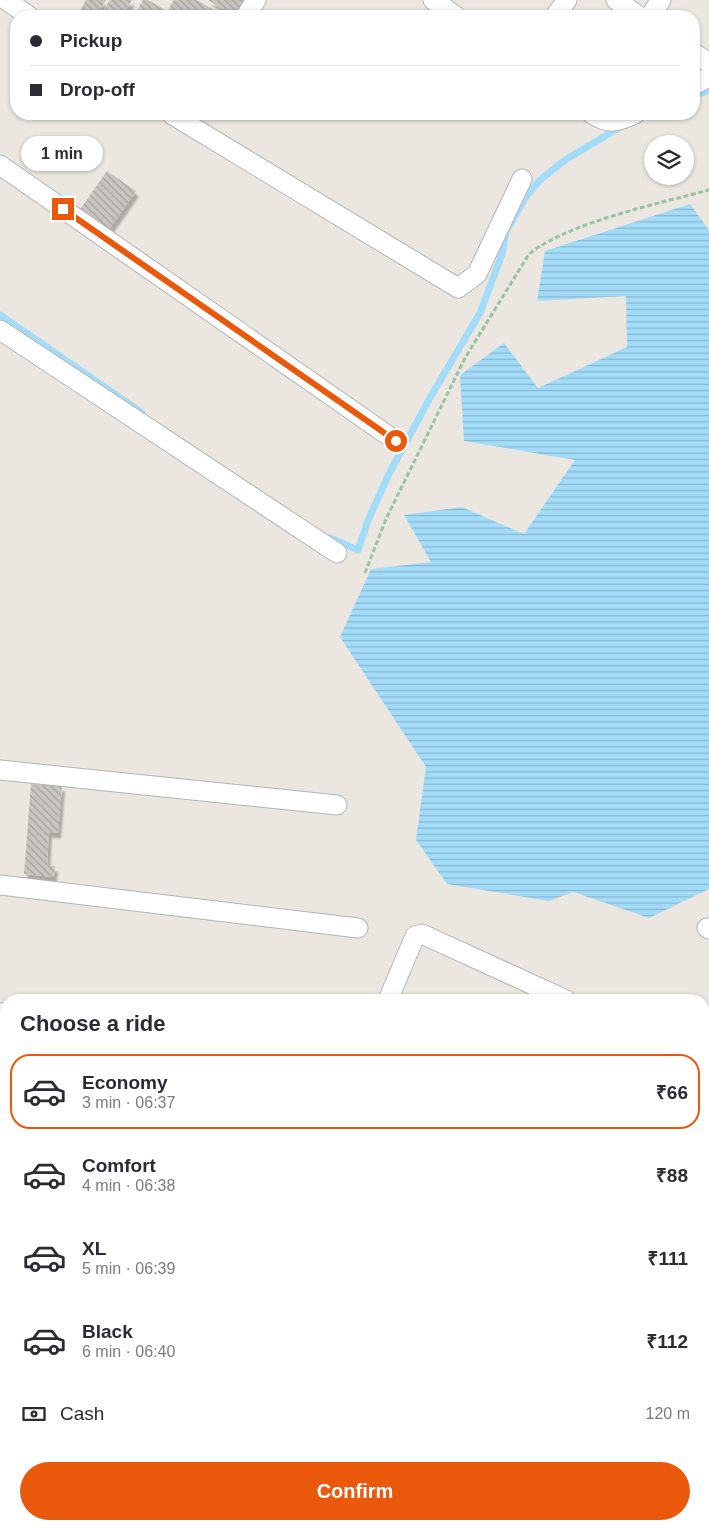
<!DOCTYPE html>
<meta charset="utf-8">
<style>
:root{--surface:#fff;--page:#f7f7f7;--text:#2b2b33;--muted:#7c7c81;--line:#e1e1e2;--accent:#ea580c}
body{margin:0;font-family:Helvetica,sans-serif;background:var(--page);color:var(--text);height:100vh;display:flex;flex-direction:column;font-size:19px;white-space:nowrap}
*{box-sizing:border-box;margin:0}
p{font-size:16px;color:var(--muted)}
.icon{flex:none;width:28px;height:28px;fill:none;stroke:currentColor;stroke-width:2;stroke-linecap:round;stroke-linejoin:round}
.map{position:relative;flex:1;overflow:hidden}
.side{position:absolute;left:0px;top:994px;width:710px;height:536px;display:flex;flex-direction:column;background:var(--surface);border-radius:20px 20px 0 0;box-shadow:0 1px 4px #0004}
.side>*{flex:none}
.hud{position:absolute;left:10px;top:10px;width:690px;height:110px;border-radius:20px;box-shadow:0 1px 4px #0004;display:grid;align-content:center;height:110px;padding:0 20px;background:var(--surface)}
.fabs{position:absolute;left:644px;top:135px;display:grid;gap:10px}
.fabs a{display:grid;place-items:center;width:50px;height:50px;border-radius:50%;background:var(--surface);box-shadow:0 1px 4px #0004;font-size:25px}
.end{position:absolute;width:22px;height:22px;margin:-11px;border:6px solid #ea580c;background:#fff;box-shadow:0 0 0 2px #fff}
.from{border-radius:50%}
.bubble{position:absolute;height:35px;border-radius:18px;background:var(--surface);box-shadow:0 1px 4px #0004;font-size:16px;font-weight:800;line-height:35px;text-align:center}
.hud b{display:flex;align-items:center;gap:18px;height:48px;font-size:19px}
.hud b+b{border-top:1px solid var(--line)}
.hud i{width:12px;height:12px;background:var(--text)}
ul{padding:0;list-style:none}
li{display:flex;align-items:center;gap:15px;height:75px;margin:0 10px 8px;padding:0 10px;border:2px solid transparent;border-radius:20px}
li div{flex:1}
li b{display:block;font-size:19px}
li em{font-style:normal;font-weight:800}
li.on{border-color:var(--accent)}
li>.icon{width:45px;height:45px;stroke-width:1.5}
h2{padding:0 20px;font-size:22px;line-height:60px}
.pay{display:flex;align-items:center;gap:12px;height:55px;padding:0 20px;font-size:19px}
.pay p{margin-inline-start:auto}
.action{display:flex;gap:10px;margin-top:auto;padding:10px 20px}
.action a{flex:1;height:58px;border-radius:30px;background:var(--accent);color:#fff;font-size:20px;font-weight:800;line-height:58px;text-align:center}
.map>svg:first-child{display:block}
</style>
<div class="map">
<svg width="709" height="1529" viewBox="0 0 709 1529">
<defs>
<pattern id="water-rules" width="6" height="5" patternUnits="userSpaceOnUse" patternTransform="scale(1.25)"><rect width="6" height="5" fill="#a3dcf8"/><path d="M0 2.5h6" fill="none" stroke="#88b6cc"/></pattern>
<pattern id="building-back-hatch" width="6" height="6" patternUnits="userSpaceOnUse" patternTransform="scale(1.25)"><rect width="6" height="6" fill="#c8c4bf"/><path d="M-1 5l2 2M0 0l6 6M5-1l2 2" fill="none" stroke="#a5a29f"/></pattern>
<filter id="shadow"><feDropShadow dx="3" dy="5.5" stdDeviation="1" flood-color="#0004"/></filter>
</defs>
<rect width="100%" height="100%" fill="#ebe7e0"/>
<!-- water -->
<path fill="url(#water-rules)" d="M 690,204 L 709,230 L 709,889 L 649,918 L 573,892 L 549,901 L 447,884 L 416,840 L 426,767 L 340,637 L 371,569 L 431,562 L 404,515 L 462,507 L 524,534 L 575,460 L 464,441 L 460,375 L 504,343 L 538,388 L 627,347 L 626,296 L 537,301 L 545,251 Z"/>
<g fill="none" stroke-linecap="round" stroke-linejoin="round">
<!-- stream -->
<g stroke="#a3dcf8" stroke-width="7">
<path d="M 694,96 L 709,90"/>
<path d="M 0,315 L 142,413"/>
<path d="M 330,538 L 358,550 L 369,518 L 389,474 L 431,396 L 480,313 L 502,254 L 506,232 L 525,198 L 540,180 L 565,160 L 622,126"/>
</g>
</g>
<!-- building -->
<g fill="url(#building-back-hatch)" filter="url(#shadow)">
<path d="M 86,0 L 106,0 L 96,16 L 82,16 L 78,14 Z"/>
<path d="M 110,0 L 132,0 L 122,16 L 100,16 Z"/>
<path d="M 143,0 L 148,0 L 176,16 L 134,16 Z"/>
<path d="M 174,0 L 197,0 L 224,16 L 179,16 L 168,10 Z"/>
<path d="M 208,0 L 244,0 L 235,16 Z"/>
<path d="M 107,171 L 136,191 L 108,231 L 79,211 Z"/>
<path d="M 31,784 L 62,786 L 58,833 L 49,832 L 47,866 L 55,866 L 54,877 L 24,874 Z"/>
</g>
<g fill="none" stroke-linecap="round" stroke-linejoin="round">
<defs>
<g id="minor">
<path d="M 6,0 L 29,16"/>
<path d="M 433,0 L 456,16"/>
<path d="M 616,0 L 639,16"/>
<path d="M 246,16 L 256,0"/>
<path d="M 555,16 L 567,0"/>
<path d="M 650,16 L 661,0"/>
<path d="M 694,53 L 709,63"/>
<path d="M 694,85 L 709,77"/>
<path d="M 171,114 L 458,288 L 477,274 L 522,179"/>
<path d="M 592,114 C 609,125 618,122 635,114"/>
<path d="M 0,165 L 396,441"/>
<path d="M 0,330 L 337,553"/>
<path d="M 0,770 L 337,805"/>
<path d="M 0,885 L 358,928"/>
<path d="M 707,928 L 709,929"/>
<path d="M 388,1000 L 415,936 L 422,934 L 566,1000"/>
<path d="M 0,1013 L 6,1013"/>
<path d="M 704,1062 L 709,1064"/>
<path d="M 0,1102 L 6,1103"/>
<path d="M 704,1175 L 709,1177"/>
<path d="M 0,1240 L 6,1243"/>
<path d="M 704,1284 L 709,1286"/>
<path d="M 704,1392 L 709,1381"/>
<path d="M 0,1419 L 6,1422"/>
<path d="M 487,1524 L 500,1529"/>
<path d="M 118,1529 L 121,1524"/>
<path d="M 219,1529 L 223,1524"/>
<path d="M 639,1529 L 641,1524"/>
</g>
</defs>
<!-- minor casing -->
<use href="#minor" stroke="#b1b4b7" stroke-width="21"/>
<!-- path -->
<path stroke="#99c4a1" stroke-width="3" stroke-dasharray="5 2.5" stroke-linecap="butt" d="M 365,573 L 386,519 L 465,358 L 529,254 C 570,222 657,204 709,190"/>
<!-- minor -->
<use href="#minor" stroke="#fff" stroke-width="19"/>
</g>
<g fill="none" stroke-linecap="round" stroke-linejoin="round">
<!-- route -->
<path stroke="#ea580c" stroke-width="6" d="M 63,209 L 396,441"/>
</g>
</svg>
<div class="fabs">
<a><svg class="icon" aria-label="layers" viewBox="0 0 24 24"><path d="M12 4l9 5-9 5-9-5zM3 14l9 5 9-5"/></svg></a>
</div>
<i class="end from" style="left:396px;top:441px"></i>
<i class="end" style="left:63px;top:209px"></i>
<div class="bubble" style="left:21px;top:136px;width:82px">1 min</div>
<div class="hud">
<b><i class="from"></i>Pickup</b>
<b><i></i>Drop-off</b>
</div>
<section class="side">
<h2>Choose a ride</h2>
<ul>
<li class="on"><svg class="icon" aria-label="car" viewBox="0 0 24 24"><path d="M5 17H2v-5l4-1 3-4h7l3 4 3 1v5h-3M9 17h6M6 11h13"/><circle cx="7" cy="17" r="2"/><circle cx="17" cy="17" r="2"/></svg><div><b>Economy</b><p>3 min · 06:37</p></div><em>₹66</em></li>
<li><svg class="icon" aria-label="car" viewBox="0 0 24 24"><path d="M5 17H2v-5l4-1 3-4h7l3 4 3 1v5h-3M9 17h6M6 11h13"/><circle cx="7" cy="17" r="2"/><circle cx="17" cy="17" r="2"/></svg><div><b>Comfort</b><p>4 min · 06:38</p></div><em>₹88</em></li>
<li><svg class="icon" aria-label="car" viewBox="0 0 24 24"><path d="M5 17H2v-5l4-1 3-4h7l3 4 3 1v5h-3M9 17h6M6 11h13"/><circle cx="7" cy="17" r="2"/><circle cx="17" cy="17" r="2"/></svg><div><b>XL</b><p>5 min · 06:39</p></div><em>₹111</em></li>
<li><svg class="icon" aria-label="car" viewBox="0 0 24 24"><path d="M5 17H2v-5l4-1 3-4h7l3 4 3 1v5h-3M9 17h6M6 11h13"/><circle cx="7" cy="17" r="2"/><circle cx="17" cy="17" r="2"/></svg><div><b>Black</b><p>6 min · 06:40</p></div><em>₹112</em></li>
</ul>
<div class="pay"><svg class="icon" aria-label="cash" viewBox="0 0 24 24"><path d="M3 7h18v10H3z"/><circle cx="12" cy="12" r="2"/></svg>Cash<p>120 m</p></div>
<div class="action"><a>Confirm</a></div>
</section>
</div>
